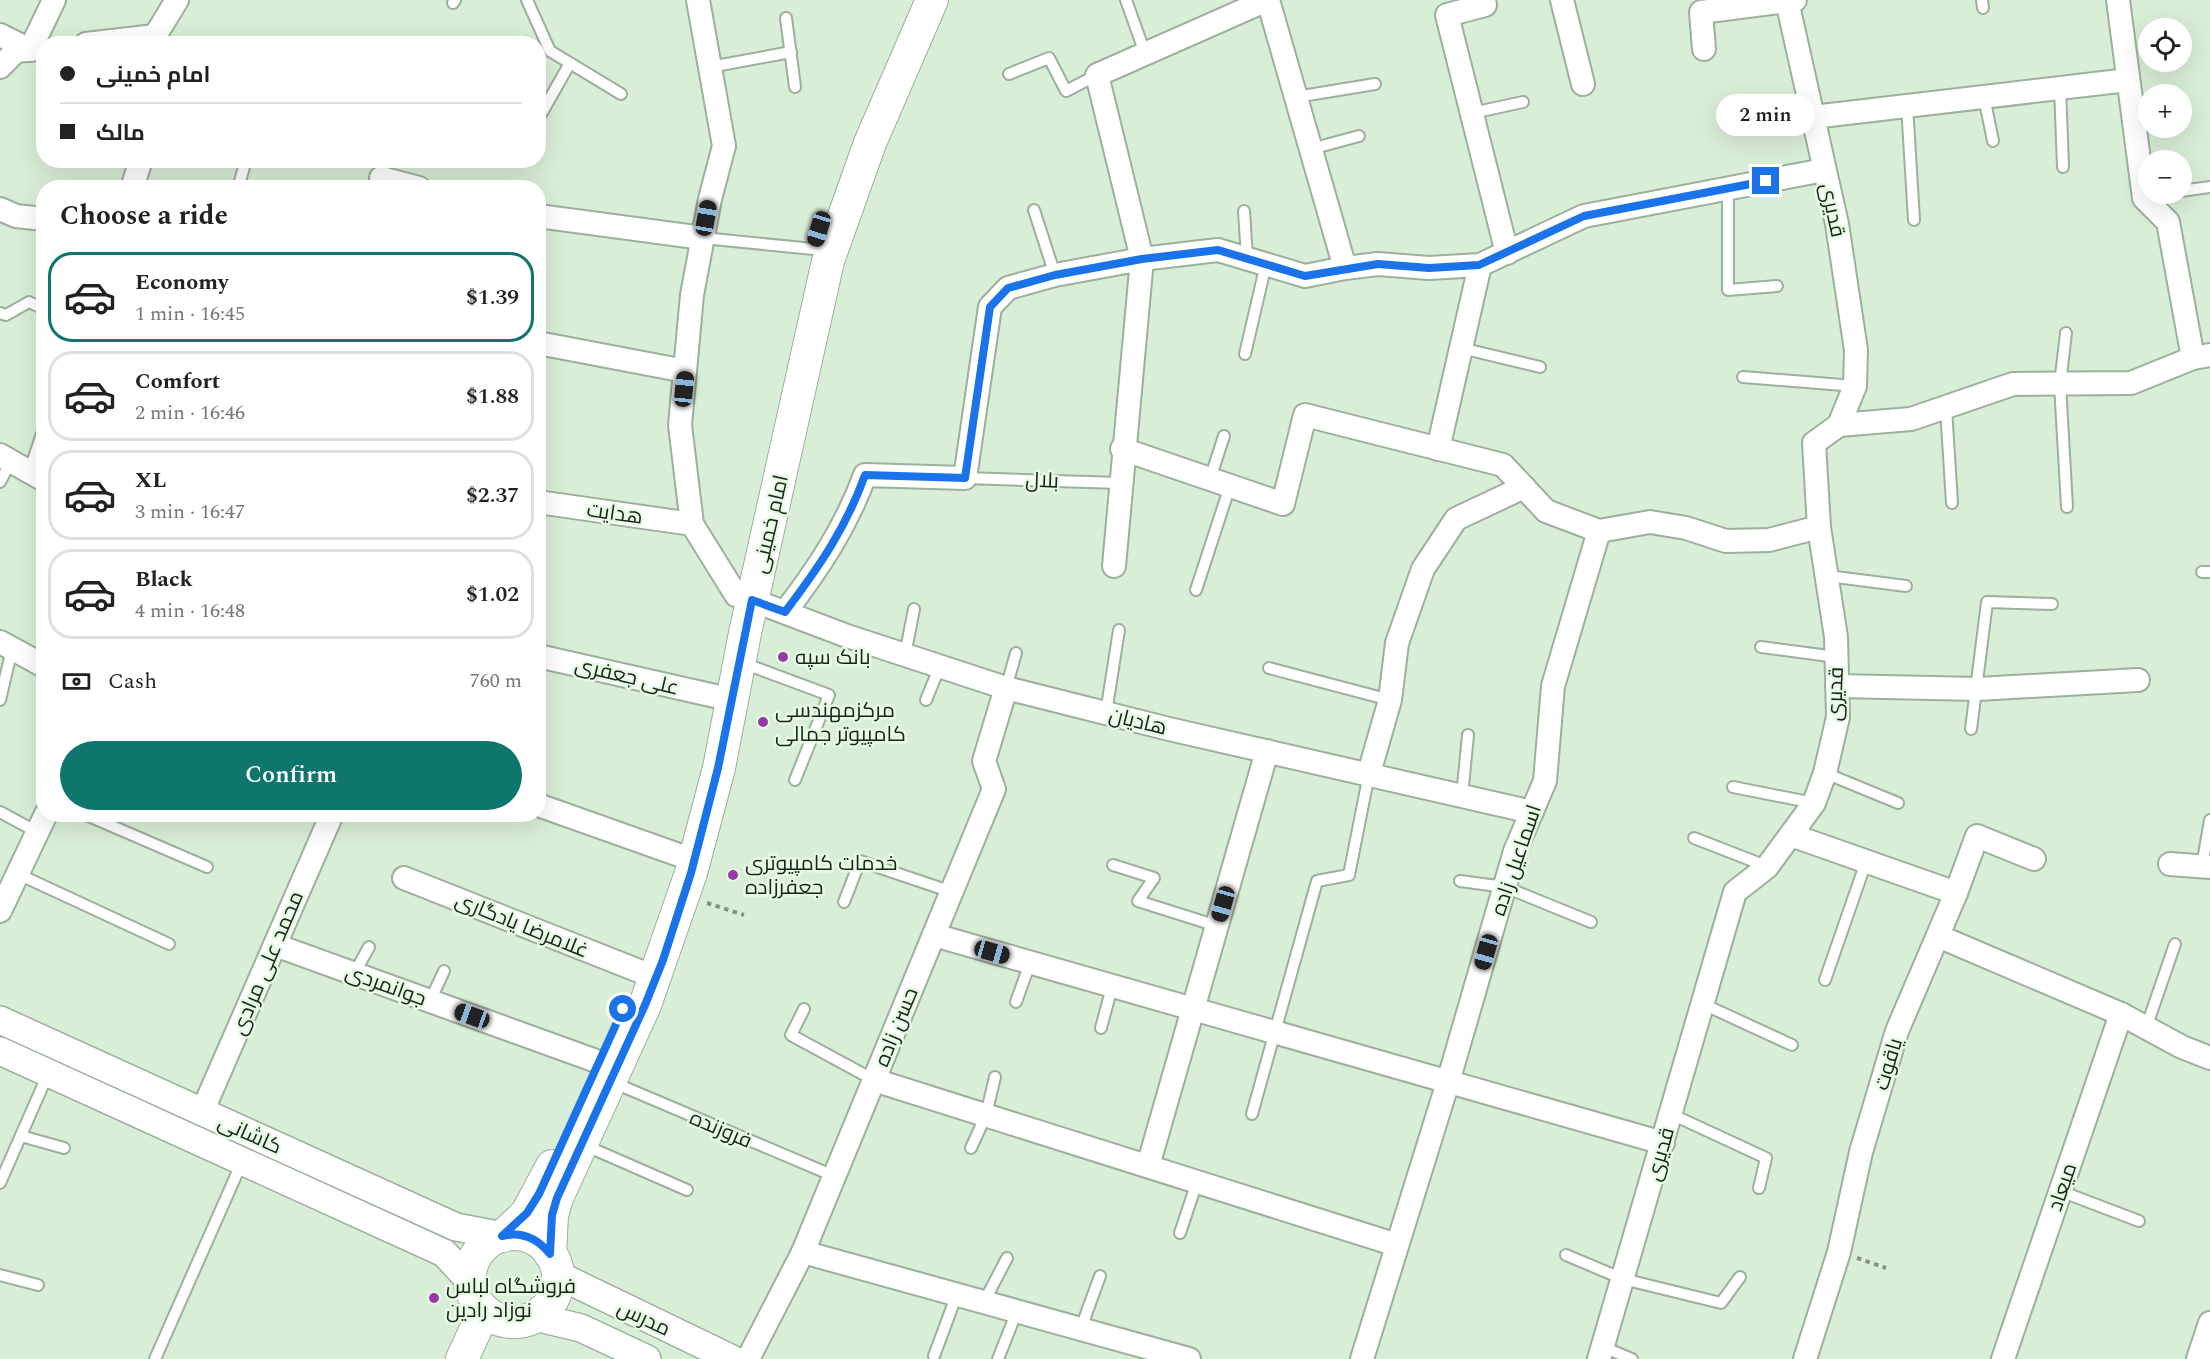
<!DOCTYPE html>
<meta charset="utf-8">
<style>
:root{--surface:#fff;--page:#f6f6f6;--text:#222;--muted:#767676;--line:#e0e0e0;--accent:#0f766e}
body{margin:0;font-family:Spectral,Cairo,serif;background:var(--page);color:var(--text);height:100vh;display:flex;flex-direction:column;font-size:22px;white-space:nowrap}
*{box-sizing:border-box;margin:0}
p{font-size:20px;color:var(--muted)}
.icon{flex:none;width:33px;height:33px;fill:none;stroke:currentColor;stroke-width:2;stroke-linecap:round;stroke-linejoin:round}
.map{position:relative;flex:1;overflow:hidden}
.sheet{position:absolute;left:36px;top:180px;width:510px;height:642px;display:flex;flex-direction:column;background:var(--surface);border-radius:24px;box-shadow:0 6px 24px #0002}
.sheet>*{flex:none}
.guide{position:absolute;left:36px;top:36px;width:510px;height:132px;border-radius:24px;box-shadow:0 6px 24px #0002;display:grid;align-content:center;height:132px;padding:0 24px;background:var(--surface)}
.tools{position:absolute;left:2138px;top:18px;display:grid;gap:12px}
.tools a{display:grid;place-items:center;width:54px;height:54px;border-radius:50%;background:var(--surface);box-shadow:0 6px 24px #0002;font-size:30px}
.end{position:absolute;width:27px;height:27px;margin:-14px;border:8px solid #1a73e8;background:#fff;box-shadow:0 0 0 3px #fff}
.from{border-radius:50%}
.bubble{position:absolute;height:42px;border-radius:21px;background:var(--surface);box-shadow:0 6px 24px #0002;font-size:20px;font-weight:600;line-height:42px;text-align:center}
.car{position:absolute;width:18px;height:36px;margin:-18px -9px;border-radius:8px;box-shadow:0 0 4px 2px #0007;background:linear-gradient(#222 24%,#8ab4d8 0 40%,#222 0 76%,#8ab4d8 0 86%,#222 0)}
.guide b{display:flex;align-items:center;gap:21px;height:57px;font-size:22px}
.guide b+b{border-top:2px solid var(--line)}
.guide i{width:15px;height:15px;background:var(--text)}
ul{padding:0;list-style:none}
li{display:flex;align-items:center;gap:18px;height:90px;margin:0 12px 9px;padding:0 12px;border:3px solid var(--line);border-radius:24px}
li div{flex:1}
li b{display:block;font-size:22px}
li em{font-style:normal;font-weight:600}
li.on{border-color:var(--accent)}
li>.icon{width:54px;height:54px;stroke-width:1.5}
h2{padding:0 24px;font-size:27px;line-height:72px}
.pay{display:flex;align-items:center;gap:15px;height:66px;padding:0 24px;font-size:22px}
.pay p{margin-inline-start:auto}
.button{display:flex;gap:12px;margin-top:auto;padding:12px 24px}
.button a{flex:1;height:69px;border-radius:36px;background:var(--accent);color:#fff;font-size:24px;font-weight:600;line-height:69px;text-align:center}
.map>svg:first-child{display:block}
</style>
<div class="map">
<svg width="2210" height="1359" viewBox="0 0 2210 1359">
<rect width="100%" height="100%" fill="#d9eed7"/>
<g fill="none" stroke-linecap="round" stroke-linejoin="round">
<defs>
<g id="service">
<path d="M 527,0 L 550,51 L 621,94"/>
<path d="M 1126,0 L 1145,53"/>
<path d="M 1982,0 L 1983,8"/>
<path d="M 453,3 L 455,0"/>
<path d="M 786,18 L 795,87"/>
<path d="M 710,67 L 791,52"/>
<path d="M 1009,74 L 1049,58 L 1066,91 L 1097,75"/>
<path d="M 2060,87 L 2063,167"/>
<path d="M 1296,97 L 1375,84"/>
<path d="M 1984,97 L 1993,141"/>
<path d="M 1907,105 L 1914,220"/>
<path d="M 1472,113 L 1523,102"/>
<path d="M 540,116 L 570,63"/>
<path d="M 1311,149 L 1359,136"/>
<path d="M 238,188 L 246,160"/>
<path d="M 1728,188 L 1728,290 L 1777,286"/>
<path d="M 2181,191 L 2210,187"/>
<path d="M 2144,198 L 2169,194"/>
<path d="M 1034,210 L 1055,275"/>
<path d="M 1244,211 L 1247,258"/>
<path d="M 703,238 L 813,249"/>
<path d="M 0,313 L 6,315 L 29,302 L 44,309"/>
<path d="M 2066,333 L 2060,384 L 2067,507"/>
<path d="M 1461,348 L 1540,367"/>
<path d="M 1245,354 L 1266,264"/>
<path d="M 1743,377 L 1855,386"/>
<path d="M 1946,408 L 1952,503"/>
<path d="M 29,472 L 44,428"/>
<path d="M 965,478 L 1120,483"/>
<path d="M 1210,479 L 1224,436"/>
<path d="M 0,482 L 11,461"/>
<path d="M 2202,572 L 2210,572"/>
<path d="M 1828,576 L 1906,586"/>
<path d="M 1196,590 L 1230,486"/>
<path d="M 1761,647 L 1837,657"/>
<path d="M 905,655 L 914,609"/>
<path d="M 743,663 L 829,695 L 795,780"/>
<path d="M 1269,668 L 1390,700"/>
<path d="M 1006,688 L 1016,653"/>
<path d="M 0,700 L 12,649"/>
<path d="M 926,700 L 940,666"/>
<path d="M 1106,713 L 1119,630"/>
<path d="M 1971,729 L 1987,602 L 2052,604"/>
<path d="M 1825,773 L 1898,803"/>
<path d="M 1733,787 L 1814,803"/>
<path d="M 1462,796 L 1468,735"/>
<path d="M 0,812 L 37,832"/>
<path d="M 84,814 L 207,867"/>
<path d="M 1694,838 L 1766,866"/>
<path d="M 1113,865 L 1154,878 L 1138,901 L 1217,926"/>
<path d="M 2202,866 L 2210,820"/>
<path d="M 18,874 L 169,944"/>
<path d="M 1460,881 L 1505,887 L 1591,922"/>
<path d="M 844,902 L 860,861 L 952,892"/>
<path d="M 354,974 L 369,947"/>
<path d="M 1825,980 L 1866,862"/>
<path d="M 430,1001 L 444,971"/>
<path d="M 1016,1002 L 1030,963"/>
<path d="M 1703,1004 L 1792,1045"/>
<path d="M 804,1009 L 791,1035 L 874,1080"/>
<path d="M 1101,1028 L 1112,987"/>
<path d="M 2146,1028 L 2175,944"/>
<path d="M 612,1082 L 834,1176"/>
<path d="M 1252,1114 L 1317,881 L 1349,875 L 1369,774"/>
<path d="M 1671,1114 L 1766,1158 L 1759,1188"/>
<path d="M 21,1136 L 64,1148"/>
<path d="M 584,1145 L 687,1190"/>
<path d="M 971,1148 L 986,1115 L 995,1077"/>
<path d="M 0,1183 L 48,1074"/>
<path d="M 2060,1191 L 2139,1221"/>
<path d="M 1180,1233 L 1197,1182"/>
<path d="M 1566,1255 L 1623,1279 L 1721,1303 L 1740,1277"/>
<path d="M 0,1275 L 38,1285"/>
<path d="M 984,1302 L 1007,1258"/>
<path d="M 1081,1328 L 1100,1276"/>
<path d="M 1603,1347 L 1632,1359"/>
<path d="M 934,1356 L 957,1294"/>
<path d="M 155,1359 L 242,1162"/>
<path d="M 998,1359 L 1017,1311"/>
</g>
<g id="minor">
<path d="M 698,0 L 724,146 L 710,199 L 692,295 L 680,425 L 692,524 L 736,595"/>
<path d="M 1268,0 L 1345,268"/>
<path d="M 1484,0 L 1485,5 L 1447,15 L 1507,253"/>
<path d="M 1562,0 L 1583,84"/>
<path d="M 2118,0 L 2144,198 L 2168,222 L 2193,358"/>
<path d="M 0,35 L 30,50 L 54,0"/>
<path d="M 86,44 L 155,36"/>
<path d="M 154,44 L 155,36 L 177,0"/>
<path d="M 1704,49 L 1701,12 L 1795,0"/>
<path d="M 0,67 L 16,51 L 37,49"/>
<path d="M 1813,117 L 2128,80"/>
<path d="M 381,178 L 419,188"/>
<path d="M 132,188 L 141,160"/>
<path d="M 0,209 L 16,216 L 44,219"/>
<path d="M 538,216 L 703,238"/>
<path d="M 538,343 L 685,371"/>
<path d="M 1839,425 L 1911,419 L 2013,384 L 2131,383 L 2193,358 L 2210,355"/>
<path d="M 1122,449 L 1283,504 L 1305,415 L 1503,465 L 1546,511 L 1599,531 L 1650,522 L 1686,528 L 1726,541 L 1769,540 L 1819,527"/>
<path d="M 1438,449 L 1480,265"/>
<path d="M 0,455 L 44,480"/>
<path d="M 538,502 L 692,524"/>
<path d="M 1114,566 L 1142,259 L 1097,75 L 1267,0"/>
<path d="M 752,600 L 847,636 L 1006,688 L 1169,729 L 1532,812"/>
<path d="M 785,612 C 818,569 846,527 865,475 L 965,478 L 990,307 L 1008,288 L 1055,275 L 1142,259 L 1218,250 L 1305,276 L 1345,268 L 1378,264 L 1429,268 L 1480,265 L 1584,216 L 1824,170"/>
<path d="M 0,642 L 44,666"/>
<path d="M 538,656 L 715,696"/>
<path d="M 1837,686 L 1978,689 L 2138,680"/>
<path d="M 1369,773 L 1390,700 L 1397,643 L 1423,569 L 1456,519 L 1524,487"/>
<path d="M 538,805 L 679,855"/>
<path d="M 1791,835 L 1956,893"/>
<path d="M 2170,864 L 2210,867"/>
<path d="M 404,878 L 639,971"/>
<path d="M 0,911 L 46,814"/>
<path d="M 934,935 L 1663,1143"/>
<path d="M 1938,936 L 2121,1014 L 2182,1047 L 2210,1058"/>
<path d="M 275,945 L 599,1062"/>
<path d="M 874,1080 L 1397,1245"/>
<path d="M 202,1112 L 332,814"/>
<path d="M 1148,1166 L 1267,751"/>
<path d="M 803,1252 L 1189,1359"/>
<path d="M 748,1359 L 803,1252 L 994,789 L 984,761 L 1006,688"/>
<path d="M 1362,1359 L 1448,1082 L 1515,851 L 1545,781 L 1553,686 L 1599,531"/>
<path d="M 1599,1359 L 1735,892 L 1767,867 L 1814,803 L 1825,773 L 1838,717 L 1836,637 L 1819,527 L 1814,443 L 1839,425 L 1855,386 L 1856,350 L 1837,224 L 1787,1"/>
<path d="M 1805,1359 L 1839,1252 L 1861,1152 L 1897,1031 L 1956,893 L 1977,836 L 2034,859"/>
<path d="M 2003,1359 L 2121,1014"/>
<path d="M 2198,1359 L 2210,1323"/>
</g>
<g id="tertiary">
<path d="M 0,1020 L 456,1227 L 503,1236"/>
<path d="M 0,1051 L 444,1253 L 470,1281"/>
<path d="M 558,1275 L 732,1359"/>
<path d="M 535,1317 L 581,1328 L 647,1359"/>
</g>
<g id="secondary">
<circle cx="514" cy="1278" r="44"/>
<path d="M 503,1236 L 527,1213 L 552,1166"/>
<path d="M 550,1254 L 552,1215 L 557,1198 L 645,1005 L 691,873 L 719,768 L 745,633 L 828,261 L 870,143 L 932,0"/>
<path d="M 462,1359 L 481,1318 L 479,1305"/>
</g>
</defs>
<!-- service casing -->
<use href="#service" stroke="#9cb09b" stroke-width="14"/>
<!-- minor casing -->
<use href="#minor" stroke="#9cb09b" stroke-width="26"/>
<!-- tertiary casing -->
<use href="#tertiary" stroke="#9cb09b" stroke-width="30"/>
<!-- secondary casing -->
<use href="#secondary" stroke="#9cb09b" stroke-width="34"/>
<!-- path -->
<g stroke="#839282" stroke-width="4" stroke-dasharray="4.5 4.5" stroke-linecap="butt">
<path d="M 707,903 L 744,915"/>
<path d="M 1857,1258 L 1886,1268"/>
</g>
<!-- service -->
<use href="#service" stroke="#fff" stroke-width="10"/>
<!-- minor -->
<use href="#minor" stroke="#fff" stroke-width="22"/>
<!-- tertiary -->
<use href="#tertiary" stroke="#fff" stroke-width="27"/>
<!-- secondary -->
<use href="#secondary" stroke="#fff" stroke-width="32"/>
</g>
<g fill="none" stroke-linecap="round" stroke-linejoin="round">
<!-- route -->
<path stroke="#1a73e8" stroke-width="8" d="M 623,1009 L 539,1194 L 527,1213 L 502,1236 C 522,1231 538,1239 550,1254 L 552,1215 L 557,1198 L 645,1005 L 663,960 L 691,873 L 718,768 L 752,600 L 785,612 C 819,567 846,528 865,475 L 965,478 L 990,307 L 1008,288 L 1055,275 L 1142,259 L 1218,250 L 1305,276 L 1378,264 L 1429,268 L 1479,265 L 1584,216 L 1766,181"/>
</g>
<!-- markers -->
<g fill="#983aa3" stroke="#e6fbe4" stroke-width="2">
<circle cx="783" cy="657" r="6"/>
<circle cx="763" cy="722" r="6"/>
<circle cx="733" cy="875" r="6"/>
<circle cx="434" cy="1298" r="6"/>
</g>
<g text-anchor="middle" stroke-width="5" stroke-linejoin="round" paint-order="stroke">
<!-- street labels -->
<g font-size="21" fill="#1a221a" stroke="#e6fbe4">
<text transform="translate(1833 210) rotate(78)" y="7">قدیری</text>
<text transform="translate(1042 480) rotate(2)" y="7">بلال</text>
<text transform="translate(615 513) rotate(8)" y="7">هدایت</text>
<text transform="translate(770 524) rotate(-77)" y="7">امام خمینی</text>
<text transform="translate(627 676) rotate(13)" y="7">علی جعفری</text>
<text transform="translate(1835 694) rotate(-88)" y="7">قدیری</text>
<text transform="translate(1138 721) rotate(14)" y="7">هادیان</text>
<text transform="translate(1516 860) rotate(-71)" y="7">اسماعیل زاده</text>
<text transform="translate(522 925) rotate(22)" y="7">غلامرضا یادگاری</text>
<text transform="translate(267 963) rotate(-67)" y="7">محمد علی مرادی</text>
<text transform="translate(386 985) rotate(20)" y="7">جوانمردی</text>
<text transform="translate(896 1027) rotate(-68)" y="7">حسن زاده</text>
<text transform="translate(1888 1064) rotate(-73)" y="7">یاقوت</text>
<text transform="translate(721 1129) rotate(23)" y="7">فروزنده</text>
<text transform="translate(250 1134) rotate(24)" y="7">کاشانی</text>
<text transform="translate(1660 1154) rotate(-74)" y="7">قدیری</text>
<text transform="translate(2062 1187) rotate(-71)" y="7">میعاد</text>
<text transform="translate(644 1318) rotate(25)" y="7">مدرس</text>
</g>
<!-- poi labels -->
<g font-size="21" fill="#1a221a" stroke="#e6fbe4" text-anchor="start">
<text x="795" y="664">بانک سپه</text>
<text x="775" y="717">مرکزمهندسی<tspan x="775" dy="24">کامپیوتر جمالی</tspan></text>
<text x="745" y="870">خدمات کامپیوتری<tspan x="745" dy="24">جعفرزاده</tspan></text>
<text x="446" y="1293">فروشگاه لباس<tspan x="446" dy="24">نوزاد رادین</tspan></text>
</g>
</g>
</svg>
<div class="tools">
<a><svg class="icon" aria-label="locate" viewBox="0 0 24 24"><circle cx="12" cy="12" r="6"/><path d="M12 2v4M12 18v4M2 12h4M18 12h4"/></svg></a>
<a>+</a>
<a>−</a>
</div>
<i class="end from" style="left:623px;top:1009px"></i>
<i class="end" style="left:1766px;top:181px"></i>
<div class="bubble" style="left:1716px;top:94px;width:99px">2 min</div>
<i class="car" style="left:706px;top:218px;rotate:10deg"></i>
<i class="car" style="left:819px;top:229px;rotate:197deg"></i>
<i class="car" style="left:684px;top:389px;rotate:6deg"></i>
<i class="car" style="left:1223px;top:904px;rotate:196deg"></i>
<i class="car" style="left:992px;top:952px;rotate:106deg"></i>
<i class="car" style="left:1486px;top:952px;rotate:196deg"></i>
<i class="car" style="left:472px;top:1016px;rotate:290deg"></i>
<div class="guide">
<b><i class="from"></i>امام خمینی</b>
<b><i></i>مالک</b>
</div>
<section class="sheet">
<h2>Choose a ride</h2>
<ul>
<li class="on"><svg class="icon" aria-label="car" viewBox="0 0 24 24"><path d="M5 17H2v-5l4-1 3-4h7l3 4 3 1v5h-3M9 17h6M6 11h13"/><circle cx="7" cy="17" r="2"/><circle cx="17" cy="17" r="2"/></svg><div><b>Economy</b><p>1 min · 16:45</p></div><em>$1.39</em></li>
<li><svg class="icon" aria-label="car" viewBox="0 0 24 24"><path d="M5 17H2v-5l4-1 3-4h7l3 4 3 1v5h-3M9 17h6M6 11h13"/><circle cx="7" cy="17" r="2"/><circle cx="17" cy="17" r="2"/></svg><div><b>Comfort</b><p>2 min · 16:46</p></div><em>$1.88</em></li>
<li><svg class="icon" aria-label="car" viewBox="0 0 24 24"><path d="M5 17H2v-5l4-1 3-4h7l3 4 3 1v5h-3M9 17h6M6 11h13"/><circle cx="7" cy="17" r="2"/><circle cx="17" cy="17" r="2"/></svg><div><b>XL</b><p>3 min · 16:47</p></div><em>$2.37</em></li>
<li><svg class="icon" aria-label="car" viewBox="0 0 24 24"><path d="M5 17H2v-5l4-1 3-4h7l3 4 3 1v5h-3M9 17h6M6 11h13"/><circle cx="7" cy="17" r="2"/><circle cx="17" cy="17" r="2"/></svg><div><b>Black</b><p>4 min · 16:48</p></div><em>$1.02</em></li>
</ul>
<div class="pay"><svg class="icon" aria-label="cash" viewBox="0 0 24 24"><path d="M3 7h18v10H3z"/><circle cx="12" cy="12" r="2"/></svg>Cash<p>760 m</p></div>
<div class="button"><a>Confirm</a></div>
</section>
</div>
